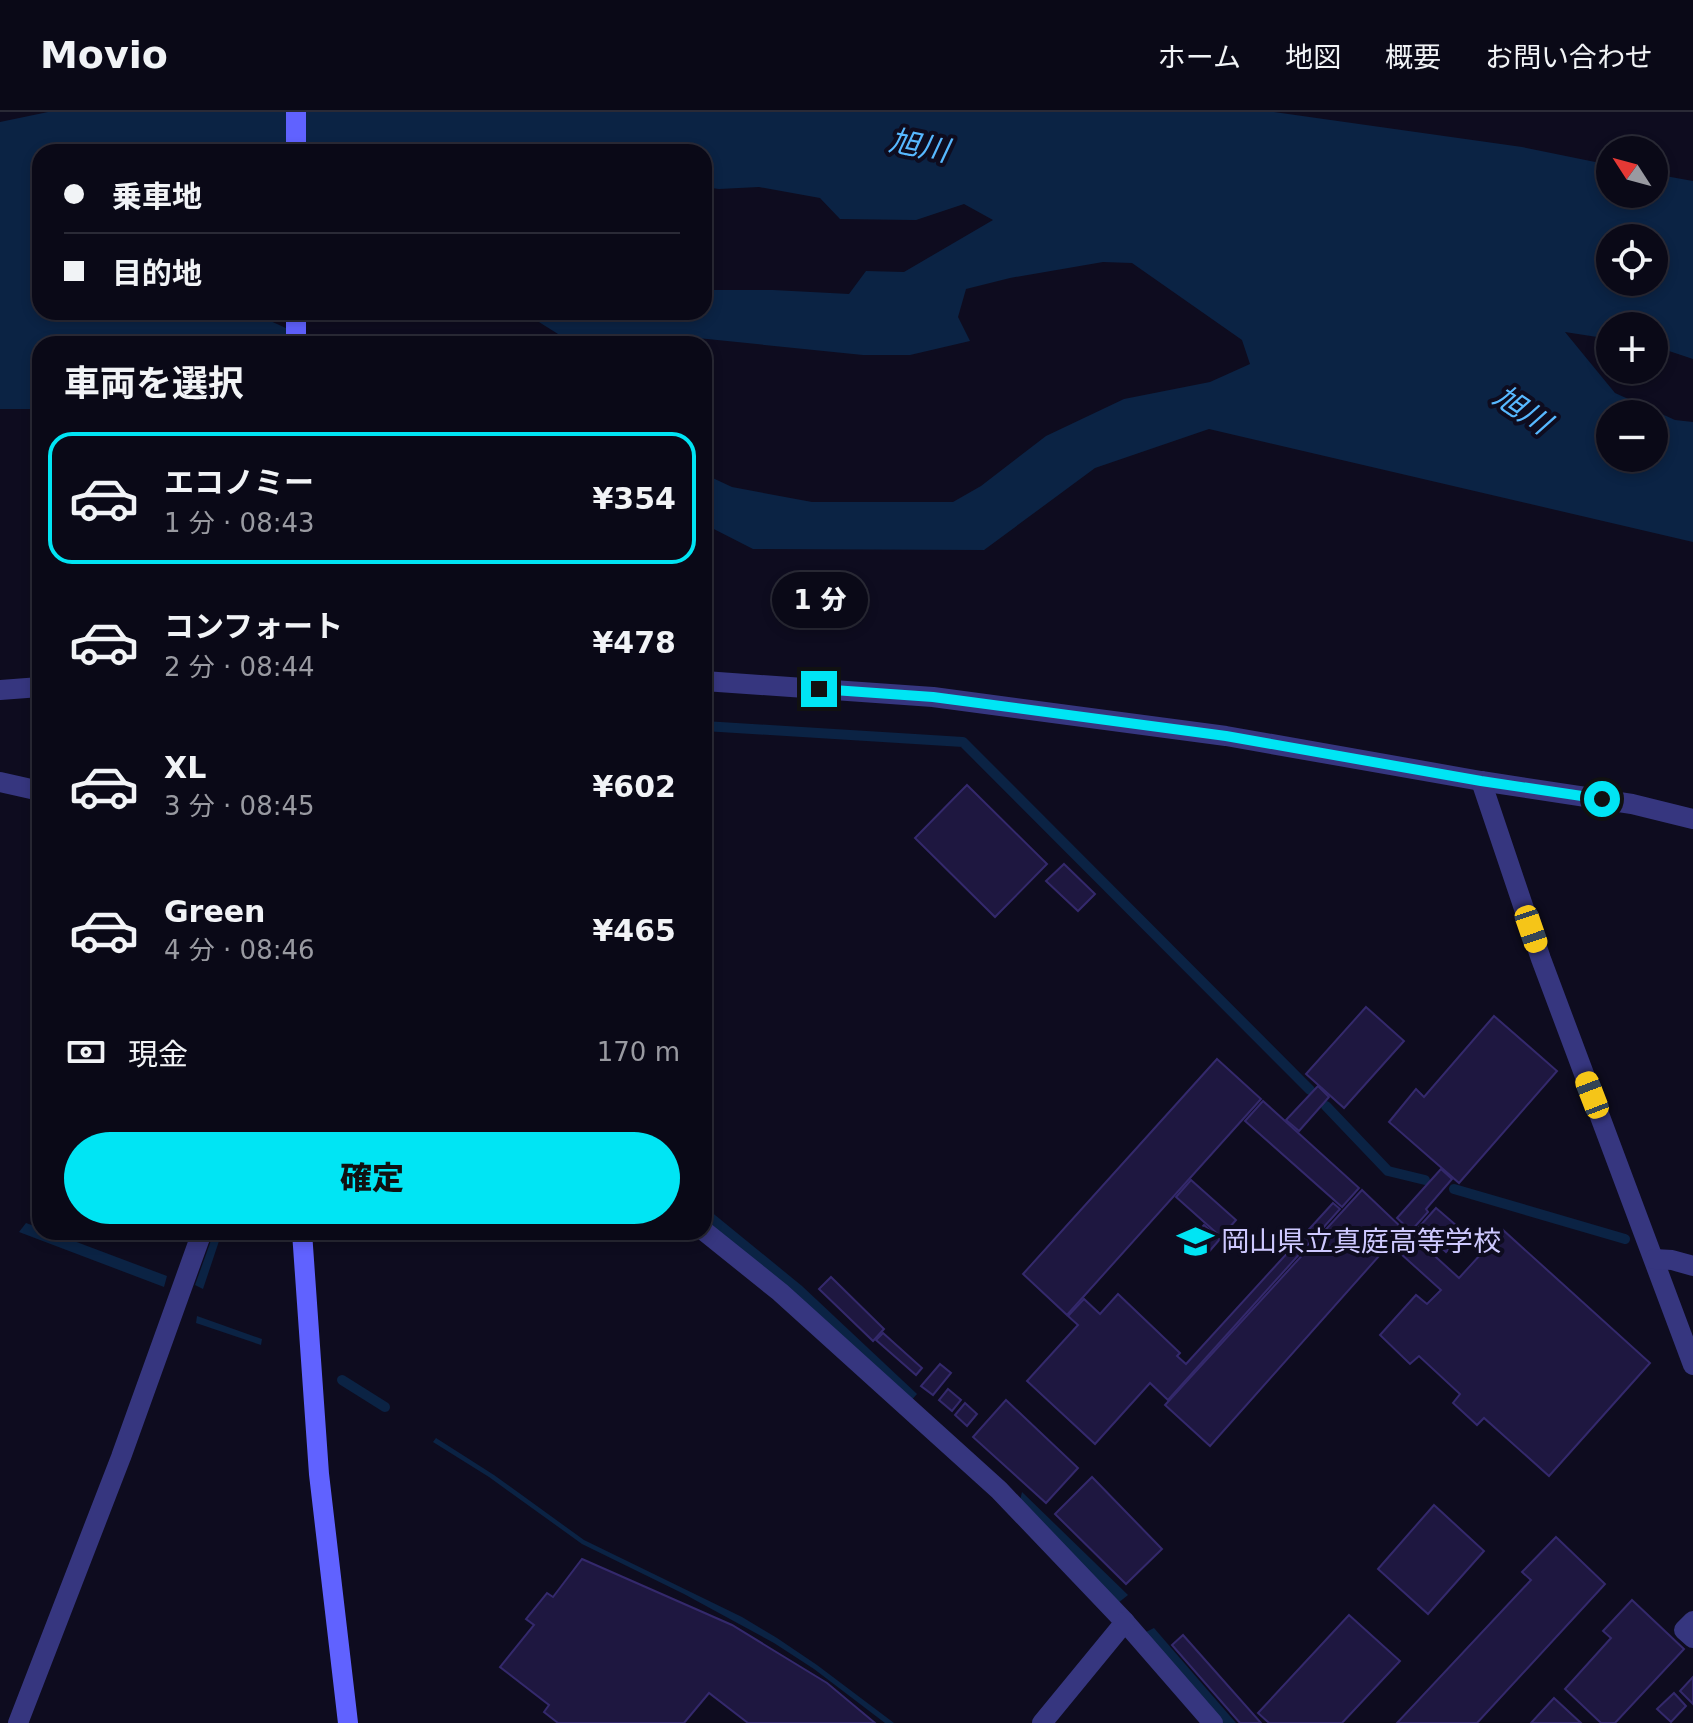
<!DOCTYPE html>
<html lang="ja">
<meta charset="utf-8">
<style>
:root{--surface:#0a0917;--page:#181724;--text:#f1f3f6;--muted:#999aa1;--line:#2a2a36;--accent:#00e5f4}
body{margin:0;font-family:"DejaVu Sans","Noto Sans JP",sans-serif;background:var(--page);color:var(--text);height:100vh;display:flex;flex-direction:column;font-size:30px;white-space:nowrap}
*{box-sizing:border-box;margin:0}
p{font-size:26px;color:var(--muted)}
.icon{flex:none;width:44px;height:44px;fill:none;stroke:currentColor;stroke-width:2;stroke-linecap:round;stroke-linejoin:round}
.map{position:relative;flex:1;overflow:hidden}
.sheet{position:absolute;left:32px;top:224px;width:680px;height:904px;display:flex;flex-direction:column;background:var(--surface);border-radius:24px;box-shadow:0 4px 12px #0003,0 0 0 2px var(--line)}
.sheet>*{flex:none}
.banner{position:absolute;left:32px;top:32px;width:680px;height:176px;border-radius:24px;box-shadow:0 4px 12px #0003,0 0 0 2px var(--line);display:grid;align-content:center;height:176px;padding:0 32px;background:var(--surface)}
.needle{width:52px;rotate:306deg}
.controls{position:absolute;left:1596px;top:24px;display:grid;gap:16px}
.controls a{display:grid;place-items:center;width:72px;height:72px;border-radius:50%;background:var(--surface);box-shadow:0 4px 12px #0003,0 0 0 2px var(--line);font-size:40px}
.end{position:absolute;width:36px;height:36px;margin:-18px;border:10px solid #00e5f4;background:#111;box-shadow:0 0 0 4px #111}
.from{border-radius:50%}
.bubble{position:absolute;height:56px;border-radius:28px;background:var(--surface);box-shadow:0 4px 12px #0003,0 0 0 2px var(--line);font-size:26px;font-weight:800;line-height:56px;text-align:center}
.car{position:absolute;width:24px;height:48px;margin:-24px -12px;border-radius:10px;box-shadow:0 0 6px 2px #0007;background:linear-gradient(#f5c518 24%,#345 0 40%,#f5c518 0 76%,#345 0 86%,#f5c518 0)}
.banner b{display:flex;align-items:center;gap:28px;height:76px;font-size:30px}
.banner b+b{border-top:2px solid var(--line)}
.banner i{width:20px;height:20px;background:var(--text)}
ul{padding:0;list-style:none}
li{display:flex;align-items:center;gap:24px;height:132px;margin:0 16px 12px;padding:0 16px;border:4px solid transparent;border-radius:24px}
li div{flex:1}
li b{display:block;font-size:30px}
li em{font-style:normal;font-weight:800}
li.on{border-color:var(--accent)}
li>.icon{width:72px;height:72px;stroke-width:1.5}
h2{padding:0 32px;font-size:36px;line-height:96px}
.pay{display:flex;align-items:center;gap:20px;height:88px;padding:0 32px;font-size:30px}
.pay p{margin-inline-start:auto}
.primary-button{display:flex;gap:16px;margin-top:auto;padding:16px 32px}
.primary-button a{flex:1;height:92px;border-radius:48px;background:var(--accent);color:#111;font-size:32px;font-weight:800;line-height:92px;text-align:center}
header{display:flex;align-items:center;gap:48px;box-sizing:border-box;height:112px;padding:0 40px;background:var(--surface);border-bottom:2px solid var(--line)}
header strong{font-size:38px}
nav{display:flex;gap:44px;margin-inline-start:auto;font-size:28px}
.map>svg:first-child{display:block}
</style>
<header>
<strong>Movio</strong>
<nav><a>ホーム</a><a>地図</a><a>概要</a><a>お問い合わせ</a></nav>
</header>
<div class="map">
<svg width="1693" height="1611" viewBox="0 0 1693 1611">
<rect width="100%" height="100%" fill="#0e0c1f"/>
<!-- water -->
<g fill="#0b2344" fill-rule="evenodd">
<path d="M 48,0 L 1274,0 L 1522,35 L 1610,53 L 1610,82 L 1654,82 L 1654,62 L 1693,69 L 1693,247 L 1654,234 L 1654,214 L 1610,214 L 1610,227 L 1565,220 L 1615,281 L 1675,308 L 1693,310 L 1693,430 L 1209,317 L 1095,356 L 984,438 L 753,437 L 704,412 L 704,362 L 732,375 L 812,390 L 953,390 L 981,374 L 1046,324 L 1124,287 L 1210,270 L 1250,252 L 1242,228 L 1132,151 L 1103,150 L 1010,166 L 966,177 L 958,205 L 970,229 L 910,243 L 863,243 L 668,223 L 656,232 L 574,232 L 523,200 L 582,200 L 588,202 L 590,200 L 704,200 L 704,178 L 773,178 L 849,182 L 866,159 L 904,160 L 993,108 L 964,92 L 916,108 L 840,107 L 820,86 L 759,75 L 719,77 L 704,75 L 704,40 L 40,40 L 40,200 L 255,200 L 255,202 L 321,232 L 40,232 L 40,297 L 0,297 L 0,10 ZM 1610,126 L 1654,126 L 1654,170 L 1610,170 ZM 1610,302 L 1654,302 L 1654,346 L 1610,346 Z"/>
<path d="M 704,1094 L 802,1174 L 917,1282 L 909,1291 L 704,1110 Z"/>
<path d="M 26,1111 L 40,1116 L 40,1120 L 50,1120 L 167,1164 L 164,1175 L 19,1120 Z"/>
<path d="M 214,1120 L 222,1120 L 203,1177 L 195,1173 Z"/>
<path d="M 197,1204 L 262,1227 L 261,1233 L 196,1211 Z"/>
<path d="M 436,1326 L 494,1363 L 584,1428 L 742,1505 L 777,1526 L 817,1553 L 894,1611 L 885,1611 L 814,1557 L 774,1531 L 684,1482 L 582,1432 L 489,1365 L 433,1330 Z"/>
<path d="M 1022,1380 L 1128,1483 L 1118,1491 L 1019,1393 Z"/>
<path d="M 1154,1516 L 1236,1611 L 1223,1611 L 1144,1521 Z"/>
</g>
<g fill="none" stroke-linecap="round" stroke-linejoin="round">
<!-- stream -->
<g stroke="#0b2344" stroke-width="10">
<path d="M 704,614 L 963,630 L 1310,978"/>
<path d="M 1326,994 L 1388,1059 L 1425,1068"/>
<path d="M 1454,1077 L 1625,1127"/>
<path d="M 342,1268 L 385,1295"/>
</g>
</g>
<!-- building -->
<g fill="#1e1740" stroke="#34296c" stroke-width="2">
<path d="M 967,673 L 1047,752 L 995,805 L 915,726 Z"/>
<path d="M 1064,752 L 1095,782 L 1078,799 L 1046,769 Z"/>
<path d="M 1366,895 L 1404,929 L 1344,996 L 1306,962 Z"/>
<path d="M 1494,904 L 1557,959 L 1459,1071 L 1389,1010 L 1416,977 L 1424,985 Z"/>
<path d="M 1217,947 L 1261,987 L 1067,1203 L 1023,1162 Z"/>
<path d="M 1318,974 L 1329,985 L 1299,1019 L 1286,1008 Z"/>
<path d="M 1263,989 L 1359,1076 L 1342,1095 L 1245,1009 Z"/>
<path d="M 1441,1057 L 1452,1067 L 1426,1097 L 1428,1100 L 1411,1119 L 1397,1106 Z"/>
<path d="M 1191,1068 L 1236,1108 L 1221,1125 L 1176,1085 Z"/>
<path d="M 1362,1078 L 1403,1117 L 1210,1334 L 1165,1293 Z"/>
<path d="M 1333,1091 L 1340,1097 L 1168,1288 L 1150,1271 L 1095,1332 L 1027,1269 L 1078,1213 L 1068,1204 L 1084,1187 L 1100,1202 L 1118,1182 L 1180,1241 L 1177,1244 L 1186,1252 Z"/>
<path d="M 1436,1096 L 1464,1120 L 1446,1140 L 1419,1115 Z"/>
<path d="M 1204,1113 L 1220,1127 L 1207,1142 L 1191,1127 Z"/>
<path d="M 1405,1117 L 1459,1166 L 1503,1118 L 1650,1251 L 1549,1364 L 1484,1306 L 1477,1313 L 1453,1291 L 1460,1282 L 1419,1244 L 1410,1252 L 1380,1223 L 1416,1183 L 1427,1192 L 1441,1178 L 1391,1133 Z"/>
<path d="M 831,1165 L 884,1217 L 873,1229 L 819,1177 Z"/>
<path d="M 883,1221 L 922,1256 L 916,1263 L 876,1228 Z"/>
<path d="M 940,1252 L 951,1261 L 933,1283 L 921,1274 Z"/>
<path d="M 948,1277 L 961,1288 L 952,1299 L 939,1288 Z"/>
<path d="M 1006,1288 L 1078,1356 L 1046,1391 L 973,1325 Z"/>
<path d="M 965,1291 L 977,1302 L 967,1314 L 955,1303 Z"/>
<path d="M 1092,1365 L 1162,1437 L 1126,1472 L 1055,1402 Z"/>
<path d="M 1434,1393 L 1484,1439 L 1428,1502 L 1378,1457 Z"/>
<path d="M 1556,1425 L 1605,1472 L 1477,1611 L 1397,1611 L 1531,1468 L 1522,1460 Z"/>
<path d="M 582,1447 L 732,1513 L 827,1571 L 875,1611 L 748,1611 L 709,1581 L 684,1611 L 558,1611 L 544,1600 L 549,1593 L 500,1555 L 534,1513 L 526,1507 L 547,1481 L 553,1485 Z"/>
<path d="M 1632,1488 L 1684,1537 L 1615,1611 L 1601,1611 L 1565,1577 L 1611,1526 L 1603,1519 Z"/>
<path d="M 1349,1503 L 1400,1549 L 1342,1611 L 1269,1611 L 1258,1601 Z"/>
<path d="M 1183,1523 L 1261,1611 L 1240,1611 L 1172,1533 Z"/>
<path d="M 1693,1565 L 1693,1592 L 1680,1579 Z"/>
<path d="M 1674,1581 L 1686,1594 L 1671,1610 L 1657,1597 Z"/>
<path d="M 1554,1586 L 1581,1611 L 1531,1611 Z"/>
</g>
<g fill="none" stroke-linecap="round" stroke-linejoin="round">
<!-- street -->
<g stroke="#36367f" stroke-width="20">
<path d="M 704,569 L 933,585 L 1226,624 L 1481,669 L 1632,692 L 1693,707"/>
<path d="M 0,578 L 40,575"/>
<path d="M 1481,669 L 1541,847 L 1693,1253"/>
<path d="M 0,670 L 40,679"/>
<path d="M 704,1119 L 780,1180 L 999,1378 L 1125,1510 L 1213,1611"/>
<path d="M 1654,1147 L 1672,1148 L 1693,1154"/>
<path d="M 1693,1509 L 1684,1518 L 1693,1526"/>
<path d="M 18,1611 L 121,1345 L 202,1120"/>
<path d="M 1042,1611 L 1125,1510"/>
</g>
<!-- secondary -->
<g stroke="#6062ff" stroke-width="20">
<path d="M 296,0 L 296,40"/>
<path d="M 296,200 L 296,232"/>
<path d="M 302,1120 L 319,1362 L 348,1611"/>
</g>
</g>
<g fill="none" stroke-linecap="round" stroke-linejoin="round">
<!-- route -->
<path stroke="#00e5f4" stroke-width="10" d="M 819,577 L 933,585 L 1226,624 L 1481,669 L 1602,687"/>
</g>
<!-- icons -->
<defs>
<symbol id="school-bare" viewBox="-9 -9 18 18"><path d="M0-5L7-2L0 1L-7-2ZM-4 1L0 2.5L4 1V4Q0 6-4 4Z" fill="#00e5f4" stroke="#0e0c1f" stroke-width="2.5" paint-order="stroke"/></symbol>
</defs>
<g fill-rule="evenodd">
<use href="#school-bare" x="1170" y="1104" width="51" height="51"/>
</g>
<g text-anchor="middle" stroke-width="8" stroke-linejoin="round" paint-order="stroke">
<!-- poi labels -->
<g font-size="28" fill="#cec9ff" stroke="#0e0c1f" text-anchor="start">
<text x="1221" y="1139">岡山県立真庭高等学校</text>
</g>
<!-- water labels -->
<g font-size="30" font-style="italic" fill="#57b8ff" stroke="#0e0c1f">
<text transform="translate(919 34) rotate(11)" y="10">旭川</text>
<text transform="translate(1522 298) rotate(34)" y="10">旭川</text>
</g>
</g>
</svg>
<div class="controls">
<a><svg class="needle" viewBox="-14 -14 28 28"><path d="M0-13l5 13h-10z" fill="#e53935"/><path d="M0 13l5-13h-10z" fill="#999aa1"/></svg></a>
<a><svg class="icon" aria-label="locate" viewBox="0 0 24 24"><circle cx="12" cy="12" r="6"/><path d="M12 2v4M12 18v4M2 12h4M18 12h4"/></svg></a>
<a>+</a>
<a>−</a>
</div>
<i class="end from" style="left:1602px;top:687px"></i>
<i class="end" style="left:819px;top:577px"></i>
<div class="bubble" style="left:772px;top:460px;width:96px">1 分</div>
<i class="car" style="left:1531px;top:817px;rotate:161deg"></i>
<i class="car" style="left:1592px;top:983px;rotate:339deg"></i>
<div class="banner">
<b><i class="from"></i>乗車地</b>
<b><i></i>目的地</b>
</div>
<section class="sheet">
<h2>車両を選択</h2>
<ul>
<li class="on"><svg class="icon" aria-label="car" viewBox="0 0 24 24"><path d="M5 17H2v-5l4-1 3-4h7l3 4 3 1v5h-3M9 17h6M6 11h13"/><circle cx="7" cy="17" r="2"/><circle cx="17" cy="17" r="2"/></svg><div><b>エコノミー</b><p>1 分 · 08:43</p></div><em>¥354</em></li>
<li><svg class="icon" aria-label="car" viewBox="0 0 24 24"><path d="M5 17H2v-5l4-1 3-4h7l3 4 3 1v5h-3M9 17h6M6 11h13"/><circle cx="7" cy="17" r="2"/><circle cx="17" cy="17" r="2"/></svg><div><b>コンフォート</b><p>2 分 · 08:44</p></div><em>¥478</em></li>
<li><svg class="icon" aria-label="car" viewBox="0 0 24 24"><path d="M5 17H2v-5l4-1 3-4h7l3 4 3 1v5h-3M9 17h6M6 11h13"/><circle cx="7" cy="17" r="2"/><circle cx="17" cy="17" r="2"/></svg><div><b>XL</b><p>3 分 · 08:45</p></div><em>¥602</em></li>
<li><svg class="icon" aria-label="car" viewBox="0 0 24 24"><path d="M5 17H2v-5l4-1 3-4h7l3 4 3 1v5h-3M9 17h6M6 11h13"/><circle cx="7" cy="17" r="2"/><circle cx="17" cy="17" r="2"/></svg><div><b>Green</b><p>4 分 · 08:46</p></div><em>¥465</em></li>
</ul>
<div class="pay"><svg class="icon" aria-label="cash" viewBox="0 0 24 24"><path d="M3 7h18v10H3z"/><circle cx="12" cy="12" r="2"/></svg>現金<p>170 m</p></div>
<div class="primary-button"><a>確定</a></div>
</section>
</div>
